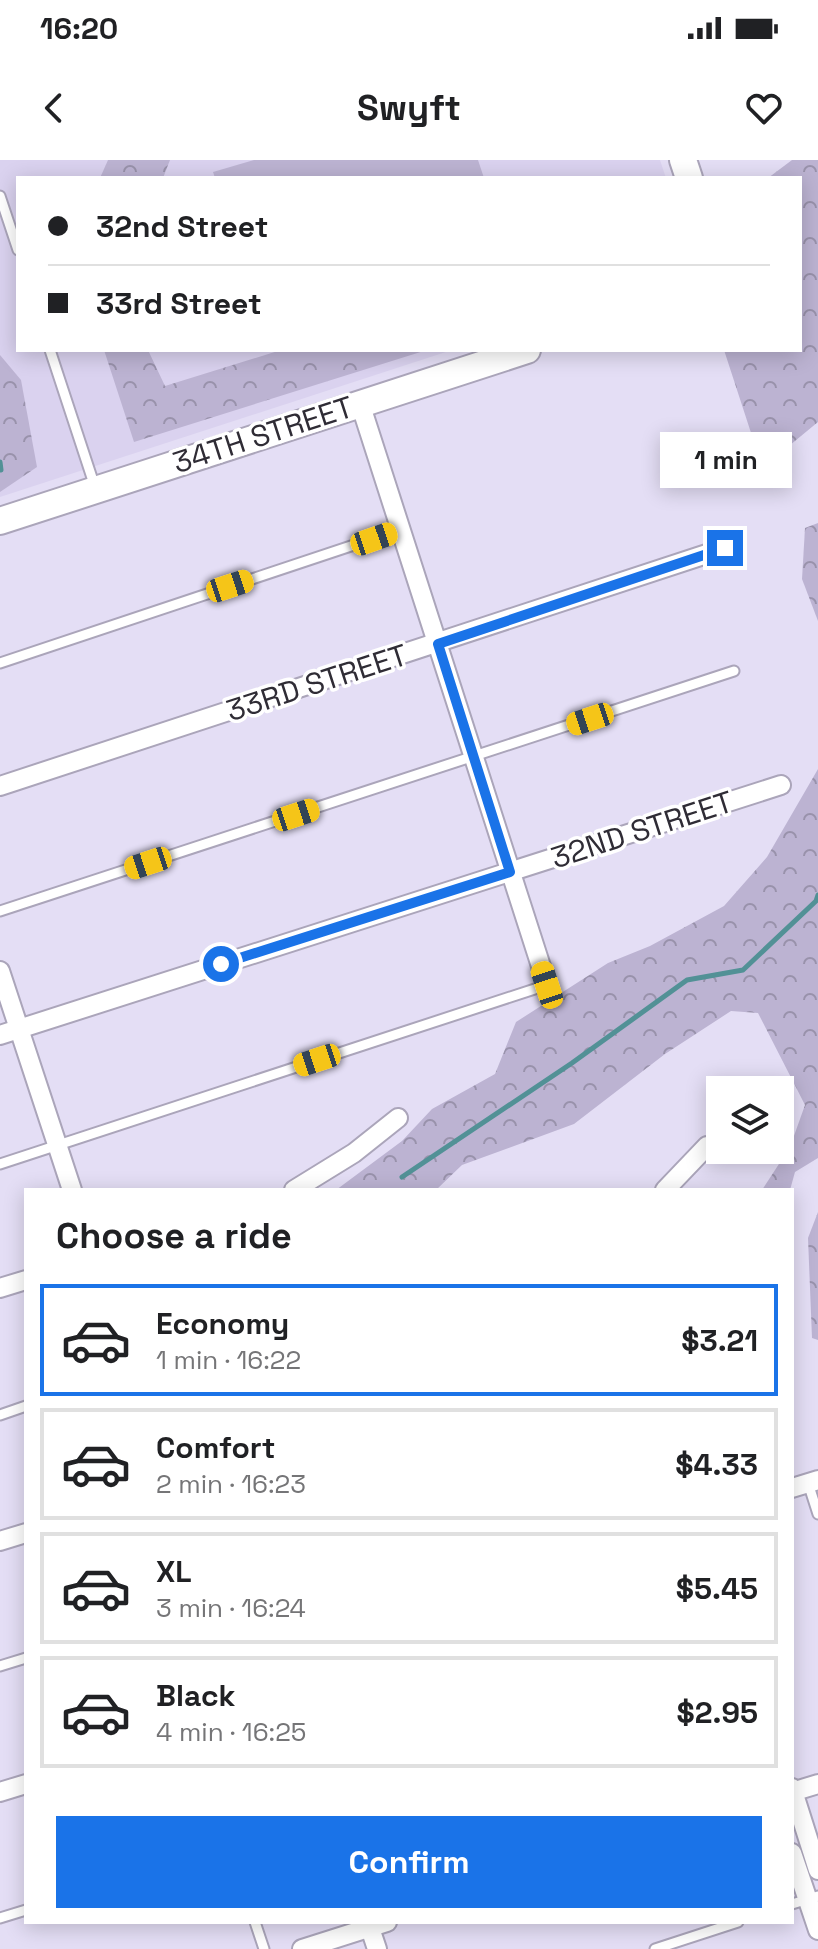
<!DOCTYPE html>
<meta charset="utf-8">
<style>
:root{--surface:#fff;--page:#f6f6f6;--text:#202124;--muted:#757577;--line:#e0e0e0;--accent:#1a73e8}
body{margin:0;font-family:"Space Grotesk",sans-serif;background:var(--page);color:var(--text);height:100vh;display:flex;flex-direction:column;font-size:30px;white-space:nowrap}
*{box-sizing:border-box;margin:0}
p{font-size:26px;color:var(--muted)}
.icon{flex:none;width:44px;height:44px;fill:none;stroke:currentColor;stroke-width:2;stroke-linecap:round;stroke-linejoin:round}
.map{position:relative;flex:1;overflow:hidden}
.details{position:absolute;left:24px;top:1028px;width:770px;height:736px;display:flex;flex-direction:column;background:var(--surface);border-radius:0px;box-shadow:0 4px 20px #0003}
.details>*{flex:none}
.guide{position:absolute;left:16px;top:16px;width:786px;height:176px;border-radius:0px;box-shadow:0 4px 20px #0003;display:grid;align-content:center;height:176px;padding:0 32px;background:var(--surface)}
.tools{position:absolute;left:706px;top:916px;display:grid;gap:16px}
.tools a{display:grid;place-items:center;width:88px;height:88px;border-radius:0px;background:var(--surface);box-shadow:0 4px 20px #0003;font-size:40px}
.end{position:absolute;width:36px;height:36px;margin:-18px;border:10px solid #1a73e8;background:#fff;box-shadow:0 0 0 4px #fff}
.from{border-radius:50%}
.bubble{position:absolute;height:56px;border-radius:0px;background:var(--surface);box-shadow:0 4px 20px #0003;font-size:26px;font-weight:800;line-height:56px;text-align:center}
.car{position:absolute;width:24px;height:48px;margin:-24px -12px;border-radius:10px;box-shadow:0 0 6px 2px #0007;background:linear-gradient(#f5c518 24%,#345 0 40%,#f5c518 0 76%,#345 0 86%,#f5c518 0)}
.guide b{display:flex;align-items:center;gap:28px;height:76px;font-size:30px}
.guide b+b{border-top:2px solid var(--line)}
.guide i{width:20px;height:20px;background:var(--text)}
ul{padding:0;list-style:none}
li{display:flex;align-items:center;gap:24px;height:112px;margin:0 16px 12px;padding:0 16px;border:4px solid var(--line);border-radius:0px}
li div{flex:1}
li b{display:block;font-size:30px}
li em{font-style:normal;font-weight:800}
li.selected{border-color:var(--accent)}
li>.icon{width:72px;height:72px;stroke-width:1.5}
h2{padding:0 32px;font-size:36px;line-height:96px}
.action{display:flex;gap:16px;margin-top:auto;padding:16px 32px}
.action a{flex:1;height:92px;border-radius:0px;background:var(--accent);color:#fff;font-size:32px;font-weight:800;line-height:92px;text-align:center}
.status{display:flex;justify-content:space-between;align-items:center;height:56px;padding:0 40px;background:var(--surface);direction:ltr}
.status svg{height:22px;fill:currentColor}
header{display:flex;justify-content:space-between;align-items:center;height:104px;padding:0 32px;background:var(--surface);font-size:36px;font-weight:800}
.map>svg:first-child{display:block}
</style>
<div class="status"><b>16:20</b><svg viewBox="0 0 49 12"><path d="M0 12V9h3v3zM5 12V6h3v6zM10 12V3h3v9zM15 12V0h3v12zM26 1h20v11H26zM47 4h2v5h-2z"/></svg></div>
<header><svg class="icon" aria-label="back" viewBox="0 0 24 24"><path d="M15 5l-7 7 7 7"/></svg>Swyft<svg class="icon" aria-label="heart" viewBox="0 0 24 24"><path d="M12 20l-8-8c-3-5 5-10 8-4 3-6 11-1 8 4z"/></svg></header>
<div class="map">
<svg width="818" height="1789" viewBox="0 0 818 1789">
<defs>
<pattern id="forest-crowns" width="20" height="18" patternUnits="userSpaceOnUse" patternTransform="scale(2)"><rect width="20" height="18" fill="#bcb3d2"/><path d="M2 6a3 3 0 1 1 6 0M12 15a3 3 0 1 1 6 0" fill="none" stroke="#9992ab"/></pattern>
</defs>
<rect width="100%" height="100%" fill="#e4def5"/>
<!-- built -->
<path fill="#dad2ef" d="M 0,0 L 660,0 L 666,18 L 18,18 L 18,190 L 452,190 L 0,337 Z"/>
<!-- forest -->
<g fill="url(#forest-crowns)">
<path d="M 108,0 L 170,0 L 163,18 L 100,18 Z"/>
<path d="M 792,0 L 818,0 L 818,262 L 784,290 L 753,279 L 724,190 L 800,190 L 800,18 L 768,18 Z"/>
<path d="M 104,190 L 148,190 L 165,226 L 281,190 L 427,190 L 134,282 Z"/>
<path d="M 0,195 L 21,220 L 37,307 L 0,332 Z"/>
<path d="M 818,363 L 818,461 L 802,419 L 805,368 Z"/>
<path d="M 818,609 L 818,998 L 795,1012 L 790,1030 L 762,1030 L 790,987 L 805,945 L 758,853 L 731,851 L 665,894 L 574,964 L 462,1005 L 436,1030 L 336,1030 L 402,981 L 432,949 L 495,914 L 516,862 L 608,803 L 650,786 L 724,746 L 767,697 Z"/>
<path d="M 818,1052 L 818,1180 L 812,1178 L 808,1078 Z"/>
</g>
<!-- garden -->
<path fill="#bcb3d2" d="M 254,0 L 478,0 L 484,18 L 215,18 L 213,12 Z"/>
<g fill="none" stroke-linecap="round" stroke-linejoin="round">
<!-- stream -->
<g stroke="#529196" stroke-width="5">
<path d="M 0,302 L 1,310"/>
<path d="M 402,1017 L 572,903 L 687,820 L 743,810 L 816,741 L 818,735"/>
</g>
<defs>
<g id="lane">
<path d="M 0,36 L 18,90"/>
<path d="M 50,190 L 95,327"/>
<path d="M 0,503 L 402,369"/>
<path d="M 0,751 L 734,511"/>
<path d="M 0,1004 L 547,825"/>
<path d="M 0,1255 L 26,1246"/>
<path d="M 808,1323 L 818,1354"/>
<path d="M 0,1506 L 26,1498"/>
<path d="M 792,1744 L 818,1736"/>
<path d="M 0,1758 L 26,1750"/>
<path d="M 255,1762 L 264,1789"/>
<path d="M 655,1789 L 738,1762"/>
</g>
<g id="street">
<path d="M 360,243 L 547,825"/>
<path d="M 0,626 L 725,388"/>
<path d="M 0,811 L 72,1030"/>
<path d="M 0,875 L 781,625"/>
<path d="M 294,1030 L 354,993 L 398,958"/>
<path d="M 665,1030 L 707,986"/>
<path d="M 0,1128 L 26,1120"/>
<path d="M 792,1328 L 818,1320"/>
<path d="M 0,1381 L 26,1373"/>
<path d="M 792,1628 L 818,1710"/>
<path d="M 0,1632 L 26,1624"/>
<path d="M 792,1632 L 818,1624"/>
<path d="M 792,1693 L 818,1770"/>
<path d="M 368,1762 L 377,1789"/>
<path d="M 302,1789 L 387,1762"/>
</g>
<g id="secondary">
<path d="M 683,0 L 689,18"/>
<path d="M 0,361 L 527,190"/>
</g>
</defs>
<!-- lane casing -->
<use href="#lane" stroke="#aba5ba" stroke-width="13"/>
<!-- street casing -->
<use href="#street" stroke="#aba5ba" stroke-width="22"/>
<!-- secondary casing -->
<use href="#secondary" stroke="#aba5ba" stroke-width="30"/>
<!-- lane -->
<use href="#lane" stroke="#fff" stroke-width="9"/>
<!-- street -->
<use href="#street" stroke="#fff" stroke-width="18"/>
<!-- secondary -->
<use href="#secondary" stroke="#fff" stroke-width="26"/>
</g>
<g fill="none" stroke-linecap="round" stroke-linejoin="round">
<!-- route -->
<path stroke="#1a73e8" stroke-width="10" d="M 221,804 L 510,712 L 438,484 L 725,388"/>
</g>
<g text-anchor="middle" stroke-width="7" stroke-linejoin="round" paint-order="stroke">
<!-- street labels -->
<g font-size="30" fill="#2f2c35" stroke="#fff">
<text transform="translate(263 275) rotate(-18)" y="10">34TH STREET</text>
<text transform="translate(317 523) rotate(-18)" y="10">33RD STREET</text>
<text transform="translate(642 670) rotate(-18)" y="10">32ND STREET</text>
</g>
</g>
</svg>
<div class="tools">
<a><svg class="icon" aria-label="layers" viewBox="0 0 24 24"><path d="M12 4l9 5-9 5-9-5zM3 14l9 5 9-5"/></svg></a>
</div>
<i class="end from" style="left:221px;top:804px"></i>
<i class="end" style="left:725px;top:388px"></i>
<div class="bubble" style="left:660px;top:272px;width:132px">1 min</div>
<i class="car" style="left:374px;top:379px;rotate:71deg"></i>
<i class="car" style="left:230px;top:426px;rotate:72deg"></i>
<i class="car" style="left:590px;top:559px;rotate:252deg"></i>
<i class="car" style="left:296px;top:655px;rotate:72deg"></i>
<i class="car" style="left:148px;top:703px;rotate:252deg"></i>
<i class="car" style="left:547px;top:825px;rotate:342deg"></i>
<i class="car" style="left:317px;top:900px;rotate:252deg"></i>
<div class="guide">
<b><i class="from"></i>32nd Street</b>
<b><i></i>33rd Street</b>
</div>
<section class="details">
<h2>Choose a ride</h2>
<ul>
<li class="selected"><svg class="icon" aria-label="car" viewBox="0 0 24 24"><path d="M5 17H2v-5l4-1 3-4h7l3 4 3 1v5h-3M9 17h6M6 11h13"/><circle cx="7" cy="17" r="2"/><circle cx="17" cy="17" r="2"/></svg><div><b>Economy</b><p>1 min · 16:22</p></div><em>$3.21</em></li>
<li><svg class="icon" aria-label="car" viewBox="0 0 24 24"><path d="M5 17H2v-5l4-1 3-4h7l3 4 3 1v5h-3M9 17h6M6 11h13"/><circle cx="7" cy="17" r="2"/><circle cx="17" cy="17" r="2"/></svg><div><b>Comfort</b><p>2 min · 16:23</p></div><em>$4.33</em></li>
<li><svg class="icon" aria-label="car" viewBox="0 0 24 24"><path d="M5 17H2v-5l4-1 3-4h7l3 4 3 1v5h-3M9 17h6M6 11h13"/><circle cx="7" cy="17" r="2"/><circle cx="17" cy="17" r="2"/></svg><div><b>XL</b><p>3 min · 16:24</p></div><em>$5.45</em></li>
<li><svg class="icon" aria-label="car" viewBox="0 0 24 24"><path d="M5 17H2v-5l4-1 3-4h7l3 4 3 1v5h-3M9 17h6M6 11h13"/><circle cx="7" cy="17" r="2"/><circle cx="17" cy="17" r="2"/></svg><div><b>Black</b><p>4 min · 16:25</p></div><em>$2.95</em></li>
</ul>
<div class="action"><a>Confirm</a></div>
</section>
</div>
